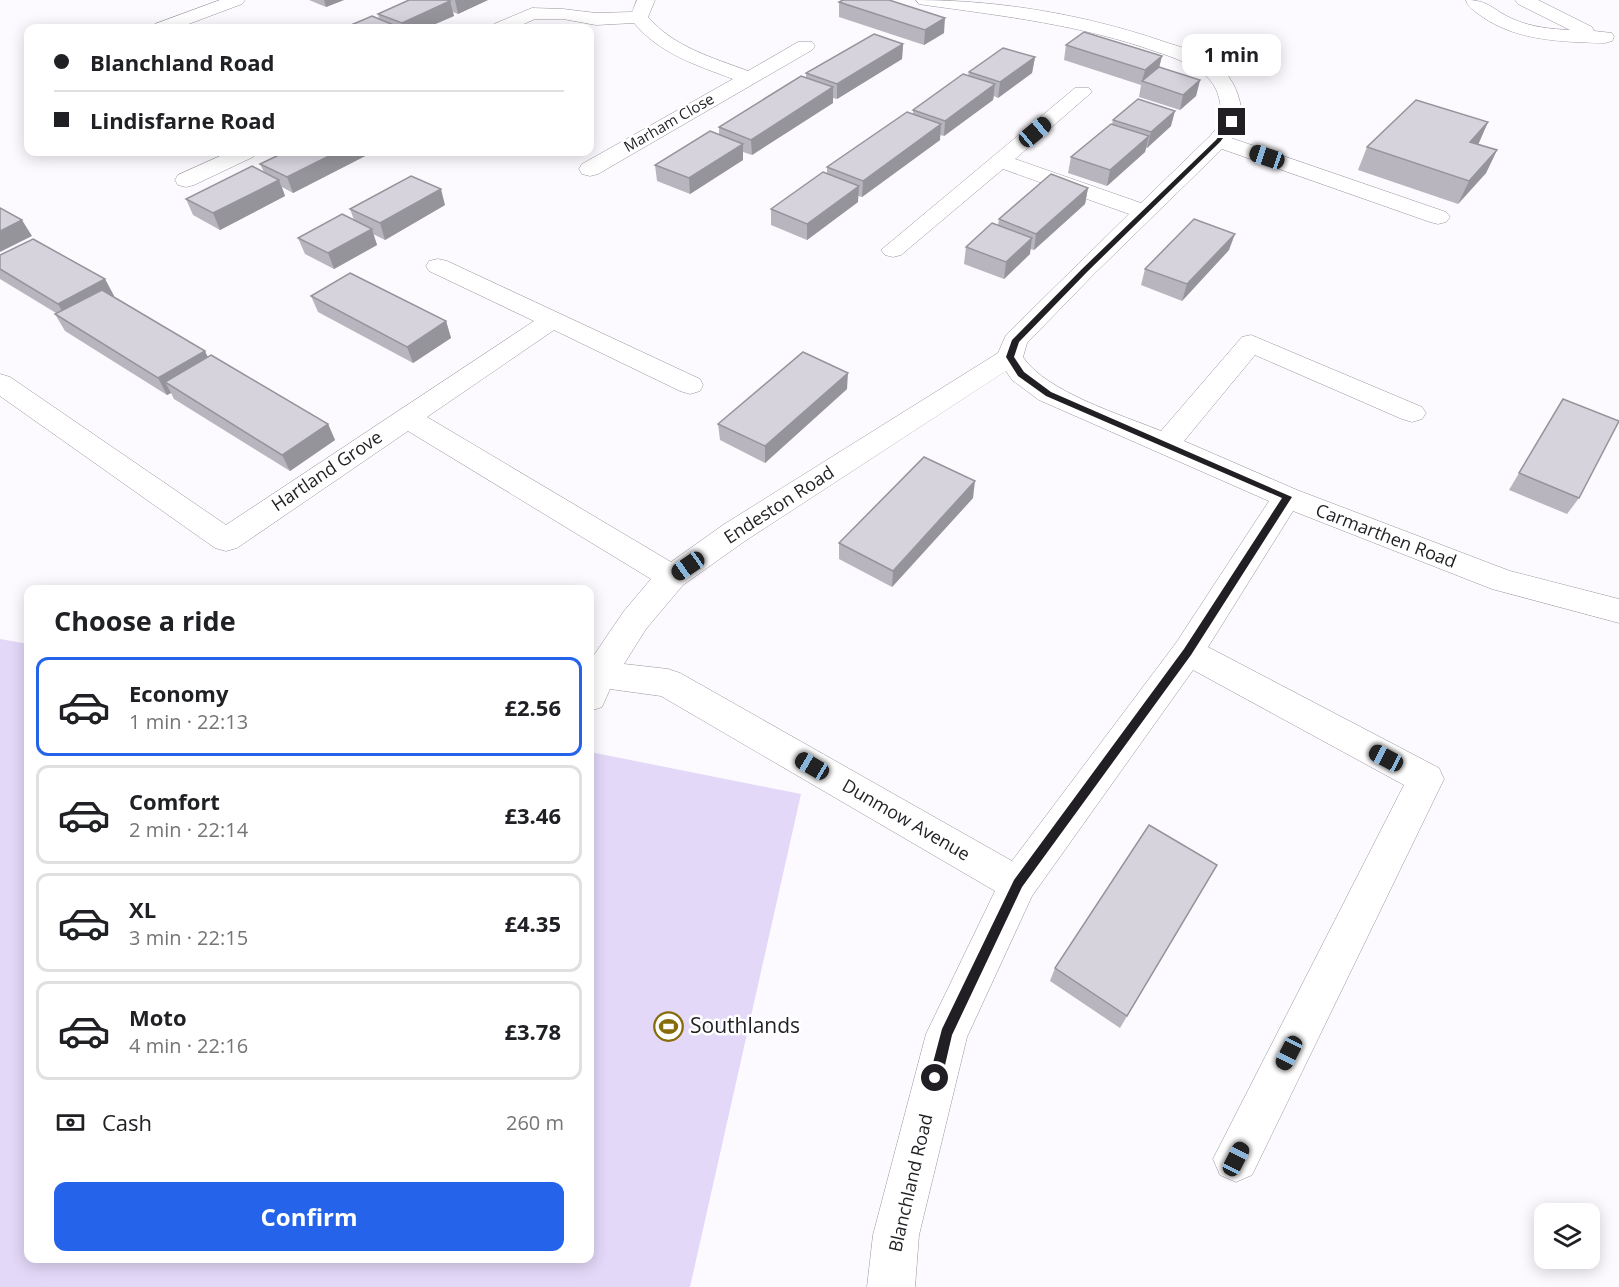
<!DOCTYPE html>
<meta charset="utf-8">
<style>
:root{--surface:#fff;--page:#f6f6f6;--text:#202124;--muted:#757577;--line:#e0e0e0;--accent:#2563eb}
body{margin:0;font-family:"Open Sans",sans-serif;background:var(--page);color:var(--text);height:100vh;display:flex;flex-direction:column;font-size:22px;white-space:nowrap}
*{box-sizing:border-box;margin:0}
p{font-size:20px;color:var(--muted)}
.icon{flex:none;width:33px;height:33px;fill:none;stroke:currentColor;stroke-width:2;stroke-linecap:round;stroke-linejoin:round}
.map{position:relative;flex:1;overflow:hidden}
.details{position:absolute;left:24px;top:585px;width:570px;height:678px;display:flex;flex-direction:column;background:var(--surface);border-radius:12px;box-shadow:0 3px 15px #0003}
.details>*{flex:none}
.banner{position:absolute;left:24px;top:24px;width:570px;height:132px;border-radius:12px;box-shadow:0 3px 15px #0003;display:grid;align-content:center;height:132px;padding:0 30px;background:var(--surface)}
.tools{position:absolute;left:1534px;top:1203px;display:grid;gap:12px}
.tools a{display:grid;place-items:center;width:66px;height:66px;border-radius:12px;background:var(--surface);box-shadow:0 3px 15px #0003;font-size:30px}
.end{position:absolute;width:27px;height:27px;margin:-14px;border:8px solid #211f23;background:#fff;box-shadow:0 0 0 3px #fff}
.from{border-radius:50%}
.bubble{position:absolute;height:42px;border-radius:12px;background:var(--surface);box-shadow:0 3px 15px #0003;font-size:20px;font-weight:700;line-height:42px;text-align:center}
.car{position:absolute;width:18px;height:36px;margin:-18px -9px;border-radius:8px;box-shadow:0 0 4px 2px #0007;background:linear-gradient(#222 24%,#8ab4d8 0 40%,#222 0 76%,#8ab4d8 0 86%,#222 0)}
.banner b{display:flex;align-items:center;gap:21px;height:57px;font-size:22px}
.banner b+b{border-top:2px solid var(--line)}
.banner i{width:15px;height:15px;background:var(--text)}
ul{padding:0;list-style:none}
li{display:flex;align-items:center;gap:18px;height:99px;margin:0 12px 9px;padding:0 18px;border:3px solid var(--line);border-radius:12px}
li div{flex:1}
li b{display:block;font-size:22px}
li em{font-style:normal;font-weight:700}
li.selected{border-color:var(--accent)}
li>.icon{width:54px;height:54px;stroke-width:1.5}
h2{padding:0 30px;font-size:27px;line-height:72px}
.pay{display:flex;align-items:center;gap:15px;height:66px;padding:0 30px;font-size:22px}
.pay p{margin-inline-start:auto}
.button{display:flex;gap:12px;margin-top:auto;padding:12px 30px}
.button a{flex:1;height:69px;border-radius:12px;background:var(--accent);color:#fff;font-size:24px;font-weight:700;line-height:69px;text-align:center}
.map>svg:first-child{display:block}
</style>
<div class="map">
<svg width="1619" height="1287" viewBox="0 0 1619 1287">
<rect width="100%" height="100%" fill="#fcfafe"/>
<!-- green -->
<path fill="#e3d8f8" d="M 0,639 L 28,644 L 28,1258 L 590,1258 L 590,752 L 801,794 L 690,1287 L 0,1287 Z"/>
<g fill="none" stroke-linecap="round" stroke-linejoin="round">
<defs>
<g id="minor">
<path d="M 220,0 L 245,0 L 242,4 L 178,28 L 153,28 L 155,24 Z"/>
<path d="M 637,0 L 655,0 L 648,17 C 674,47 711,57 748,71 L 798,42 L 812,42 L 815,46 L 812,50 L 598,174 L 590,176 L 582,174 L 579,169 L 582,164 L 733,79 C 696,65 660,54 634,23 L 596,25 L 563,19 L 535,19 L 515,28 L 492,28 L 494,24 L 532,8 L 563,9 L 596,13 L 632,12 Z"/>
<path d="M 916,0 C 1001,0 1087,15 1168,43 C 1187,49 1210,56 1224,71 C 1237,85 1242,103 1242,122 L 1231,138 L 1446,212 L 1450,217 L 1446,222 L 1438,224 L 1430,222 L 1222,149 L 1093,275 L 1027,343 L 1023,357 C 1046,392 1122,415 1161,431 L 1242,337 L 1251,335 L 1422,407 L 1426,413 L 1422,419 L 1412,422 L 1402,419 L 1255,355 L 1184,441 L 1297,490 L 1510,571 L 1619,599 L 1619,623 L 1492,589 L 1293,511 L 1208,647 L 1439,768 L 1444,779 L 1252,1175 L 1236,1182 L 1220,1175 L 1213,1159 L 1404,785 L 1193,670 L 1032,896 L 967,1037 L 919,1235 L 915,1287 L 867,1287 L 873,1235 L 926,1034 L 995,891 L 661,696 L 610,689 L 602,707 L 590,711 L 590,661 L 624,611 L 651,579 L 408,431 L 237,548 L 226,551 L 215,548 L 0,396 L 0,374 L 10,377 L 226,525 L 534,321 L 429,271 L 426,266 L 429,261 L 438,259 L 447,261 L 700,379 L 703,385 L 700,391 L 690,394 L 680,391 L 554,330 L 427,417 L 671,562 L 723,525 L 998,353 L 1006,335 L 1129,214 L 1003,169 L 901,255 L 893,257 L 885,255 L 881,250 L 1075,88 L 1089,88 L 1092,92 L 1015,159 L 1141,203 L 1210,136 L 1222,122 C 1221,107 1220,90 1209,79 C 1196,65 1175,58 1157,52 C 1082,25 1004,16 925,5 L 919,4 ZM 1006,371 L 1012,380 L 1039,400 L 1269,501 L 1176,643 L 1012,861 L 680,673 L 668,669 L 624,664 L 646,629 L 683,585 L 745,541 Z"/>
<path d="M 1466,0 C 1490,0 1492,10 1513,19 C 1531,27 1550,29 1570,30 L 1518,4 L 1515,0 L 1538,0 L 1592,27 L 1594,31 L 1612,33 L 1614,37 L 1612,41 L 1605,43 C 1561,42 1513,41 1477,13 C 1472,9 1467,6 1466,0 Z"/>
<path d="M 229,152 L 256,152 L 253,157 L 194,185 L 186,187 L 178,185 L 175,180 L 178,175 Z"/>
</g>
</defs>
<!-- minor casing -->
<use href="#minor" stroke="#98959e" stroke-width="1"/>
<!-- minor -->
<use href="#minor" fill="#fff" fill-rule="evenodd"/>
</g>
<!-- wall -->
<g fill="#b9b5be">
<path d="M 309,0 L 344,0 L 326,7 Z"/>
<path d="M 409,0 L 488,0 L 458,14 L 453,12 L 454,16 L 426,28 L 344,28 L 379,19 L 378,14 Z"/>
<path d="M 839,2 L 944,33 L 924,45 L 839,17 Z"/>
<path d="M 903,44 L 902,59 L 837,99 L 833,98 L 833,103 L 752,155 L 743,152 L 743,160 L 690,194 L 657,181 L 655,165 L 719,135 L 719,127 L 806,78 L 806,73 Z"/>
<path d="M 1066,45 L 1162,56 L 1159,68 L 1200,80 L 1196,96 L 1180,110 L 1139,97 L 1141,85 L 1064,60 Z"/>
<path d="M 1035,57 L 1032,73 L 998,98 L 994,96 L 993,100 L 944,136 L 940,135 L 940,140 L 862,197 L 858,196 L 858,202 L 807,240 L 771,225 L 771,209 L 827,173 L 827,167 L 913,114 L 913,110 L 968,76 L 969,72 Z"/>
<path d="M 1113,120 L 1171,126 L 1147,148 L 1146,148 L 1145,152 L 1107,186 L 1068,173 L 1071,157 L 1112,124 Z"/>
<path d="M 1488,122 L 1478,144 L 1497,150 L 1486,173 L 1458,204 L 1358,170 L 1367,147 Z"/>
<path d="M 373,152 L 293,193 L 282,187 L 285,196 L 220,230 L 193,215 L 186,199 L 264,172 L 260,164 Z"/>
<path d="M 1088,188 L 1085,204 L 1034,250 L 1030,249 L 1030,254 L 1004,279 L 964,264 L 966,247 L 998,225 L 999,219 Z"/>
<path d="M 445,205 L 385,240 L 373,234 L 377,245 L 334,269 L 305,254 L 298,238 L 354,220 L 350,209 Z"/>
<path d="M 1229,250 L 1182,301 L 1141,285 L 1145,269 Z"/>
<path d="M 0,255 L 105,279 L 114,296 L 113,297 L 208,357 L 328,424 L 335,440 L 290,471 L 174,399 L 171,393 L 167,395 L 65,331 L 55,314 L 56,313 L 0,279 Z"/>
<path d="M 311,296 L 446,321 L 451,338 L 413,363 L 318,312 Z"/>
<path d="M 847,389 L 765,463 L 720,440 L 718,424 Z"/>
<path d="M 1563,399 L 1579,498 L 1567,514 L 1509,490 Z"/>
<path d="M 973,498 L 892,587 L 839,559 L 839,543 Z"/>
<path d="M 1217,865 L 1120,1028 L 1050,981 L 1055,968 Z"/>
</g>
<!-- shaded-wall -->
<g fill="#96949b">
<path d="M 324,0 L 344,0 L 326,7 Z"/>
<path d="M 455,0 L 488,0 L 458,14 Z"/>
<path d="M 450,1 L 454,16 L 426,28 L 403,28 L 402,23 Z"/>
<path d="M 945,18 L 944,33 L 924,45 L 925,30 Z"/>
<path d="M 903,44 L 902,59 L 837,99 L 837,84 Z"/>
<path d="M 1162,56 L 1158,71 L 1142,81 L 1145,70 Z"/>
<path d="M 1035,57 L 1032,73 L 998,98 L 1000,82 Z"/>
<path d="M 1200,80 L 1196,96 L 1180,110 L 1183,95 Z"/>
<path d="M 995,84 L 993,100 L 944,136 L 945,121 Z"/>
<path d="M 833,87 L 833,103 L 752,155 L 751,140 Z"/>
<path d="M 1175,111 L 1171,126 L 1147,148 L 1151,132 Z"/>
<path d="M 1488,122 L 1478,145 L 1470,142 Z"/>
<path d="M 941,124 L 940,140 L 862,197 L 863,181 Z"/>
<path d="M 1149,136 L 1145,152 L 1107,186 L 1110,170 Z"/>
<path d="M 743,144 L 743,160 L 690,194 L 689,178 Z"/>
<path d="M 1497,150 L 1486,173 L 1458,204 L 1469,181 Z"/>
<path d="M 337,152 L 373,152 L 293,193 L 287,177 Z"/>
<path d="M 279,180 L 285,196 L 220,230 L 213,213 Z"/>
<path d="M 859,186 L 858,202 L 807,240 L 807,224 Z"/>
<path d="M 1088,188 L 1085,204 L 1034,250 L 1036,234 Z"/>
<path d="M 441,189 L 445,205 L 385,240 L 380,223 Z"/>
<path d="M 22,220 L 32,236 L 0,252 L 0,231 Z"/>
<path d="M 372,229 L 377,245 L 334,269 L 328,253 Z"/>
<path d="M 1235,234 L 1229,250 L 1182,301 L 1187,284 Z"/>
<path d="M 1032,238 L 1030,254 L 1004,279 L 1006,262 Z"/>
<path d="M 105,279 L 114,296 L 68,321 L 58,304 Z"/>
<path d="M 446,321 L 451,338 L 413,363 L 407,347 Z"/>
<path d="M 205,351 L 213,368 L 165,382 L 171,393 L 167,395 L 158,378 Z"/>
<path d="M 848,373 L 847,389 L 765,463 L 765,446 Z"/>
<path d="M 328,424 L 335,440 L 290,471 L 282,455 Z"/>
<path d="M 975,481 L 973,498 L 892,587 L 893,571 Z"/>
</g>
<!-- building -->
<g fill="#d7d3dd" stroke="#96949b" stroke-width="1.5">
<path d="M 409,0 L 447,0 L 450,1 L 402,23 L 378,14 Z"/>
<path d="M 843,0 L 889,0 L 945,18 L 925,30 L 839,2 Z"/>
<path d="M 372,16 L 396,26 L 389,28 L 344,28 Z"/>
<path d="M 1084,32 L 1162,56 L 1145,70 L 1066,45 Z"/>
<path d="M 874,34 L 903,44 L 837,84 L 806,73 Z"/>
<path d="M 1003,48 L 1035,57 L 1000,82 L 969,72 Z"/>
<path d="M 1159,67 L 1200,80 L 1183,95 L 1142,81 Z"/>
<path d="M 963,74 L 995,84 L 945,121 L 913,110 Z"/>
<path d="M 801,76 L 833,87 L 751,140 L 719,127 Z"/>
<path d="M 1138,99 L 1175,111 L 1151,132 L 1113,120 Z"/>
<path d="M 1416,100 L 1488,122 L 1470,142 L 1497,150 L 1469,181 L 1367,147 Z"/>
<path d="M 907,112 L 941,124 L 863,181 L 827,167 Z"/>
<path d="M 1111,124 L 1149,136 L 1110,170 L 1071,157 Z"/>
<path d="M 710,131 L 743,144 L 689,178 L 655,165 Z"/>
<path d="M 285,152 L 337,152 L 287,177 L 260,164 Z"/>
<path d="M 252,166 L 279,180 L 213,213 L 186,199 Z"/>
<path d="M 823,172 L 859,186 L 807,224 L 771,209 Z"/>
<path d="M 1051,174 L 1088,188 L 1036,234 L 999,219 Z"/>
<path d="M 411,176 L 441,189 L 380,223 L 350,209 Z"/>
<path d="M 0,208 L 22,220 L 0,231 Z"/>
<path d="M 342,214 L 372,229 L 328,253 L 298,238 Z"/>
<path d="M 1194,219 L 1235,234 L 1187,284 L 1145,269 Z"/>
<path d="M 992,223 L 1032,238 L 1006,262 L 966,247 Z"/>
<path d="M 33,239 L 105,279 L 58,304 L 0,269 L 0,255 Z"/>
<path d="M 350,273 L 446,321 L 407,347 L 311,296 Z"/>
<path d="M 102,290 L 205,351 L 158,378 L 55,314 Z"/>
<path d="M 803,352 L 848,373 L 765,446 L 718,424 Z"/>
<path d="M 211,355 L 328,424 L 282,455 L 165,382 Z"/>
<path d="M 1563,399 L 1619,421 L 1579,498 L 1519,473 Z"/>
<path d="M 924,457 L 975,481 L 893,571 L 839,543 Z"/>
<path d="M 1149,825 L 1217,865 L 1127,1016 L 1055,968 Z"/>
</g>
<!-- route -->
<path fill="#211f23" d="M 1230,121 L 1235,122 L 1220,142 L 1087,272 L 1019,342 L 1014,357 L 1024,372 L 1051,392 L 1292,497 L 1191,655 L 1022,887 L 952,1035 L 942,1078 L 940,1083 L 935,1085 L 931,1083 L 929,1078 L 942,1029 L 1014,880 L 1184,649 L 1282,498 L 1046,396 L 1018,376 L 1006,357 L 1012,340 L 1082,269 L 1216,140 Z"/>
<!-- icons -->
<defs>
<symbol id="stadium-ring" viewBox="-11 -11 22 22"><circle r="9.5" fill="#fff" stroke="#866c0a" stroke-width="1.5"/><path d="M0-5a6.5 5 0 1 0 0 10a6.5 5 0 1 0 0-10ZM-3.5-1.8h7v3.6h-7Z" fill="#866c0a"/></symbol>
</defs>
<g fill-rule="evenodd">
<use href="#stadium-ring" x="652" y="1010" width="33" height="33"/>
</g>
<g text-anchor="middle" stroke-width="5" stroke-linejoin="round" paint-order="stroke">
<!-- far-street labels -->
<g font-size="15" fill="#211f23" stroke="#fff">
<text transform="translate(669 123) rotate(-30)" y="5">Marham Close</text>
</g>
<!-- street labels -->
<g font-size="18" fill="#211f23" stroke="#fff">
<text transform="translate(327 471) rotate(-34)" y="6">Hartland Grove</text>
<text transform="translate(779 505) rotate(-33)" y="6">Endeston Road</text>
<text transform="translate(1386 536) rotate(21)" y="6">Carmarthen Road</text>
<text transform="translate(906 820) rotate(30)" y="6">Dunmow Avenue</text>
<text transform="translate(911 1183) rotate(-77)" y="6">Blanchland Road</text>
</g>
<!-- near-poi labels -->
<g font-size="21" fill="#211f23" stroke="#fff" text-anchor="start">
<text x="690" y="1033">Southlands</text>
</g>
</g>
</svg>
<div class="tools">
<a><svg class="icon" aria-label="layers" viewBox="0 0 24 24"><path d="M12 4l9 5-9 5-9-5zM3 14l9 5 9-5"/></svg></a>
</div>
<i class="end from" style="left:935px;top:1078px"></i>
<i class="end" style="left:1232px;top:122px"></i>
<div class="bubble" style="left:1182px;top:34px;width:99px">1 min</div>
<i class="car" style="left:1035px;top:132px;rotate:50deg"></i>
<i class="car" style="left:1267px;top:157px;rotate:289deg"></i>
<i class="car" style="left:688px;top:566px;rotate:235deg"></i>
<i class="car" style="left:1386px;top:758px;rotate:298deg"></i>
<i class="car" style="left:812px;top:766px;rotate:300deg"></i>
<i class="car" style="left:1289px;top:1053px;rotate:207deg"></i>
<i class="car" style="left:1236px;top:1159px;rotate:27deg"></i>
<div class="banner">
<b><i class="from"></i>Blanchland Road</b>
<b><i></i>Lindisfarne Road</b>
</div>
<section class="details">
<h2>Choose a ride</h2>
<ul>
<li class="selected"><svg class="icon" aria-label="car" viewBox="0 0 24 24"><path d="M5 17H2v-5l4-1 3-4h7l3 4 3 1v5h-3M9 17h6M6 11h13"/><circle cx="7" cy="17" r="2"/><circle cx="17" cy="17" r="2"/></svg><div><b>Economy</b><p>1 min · 22:13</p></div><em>£2.56</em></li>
<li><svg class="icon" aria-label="car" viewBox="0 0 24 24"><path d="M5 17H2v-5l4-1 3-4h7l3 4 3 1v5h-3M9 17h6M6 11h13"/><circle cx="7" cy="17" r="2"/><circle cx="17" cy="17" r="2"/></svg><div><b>Comfort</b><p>2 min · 22:14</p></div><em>£3.46</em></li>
<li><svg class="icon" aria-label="car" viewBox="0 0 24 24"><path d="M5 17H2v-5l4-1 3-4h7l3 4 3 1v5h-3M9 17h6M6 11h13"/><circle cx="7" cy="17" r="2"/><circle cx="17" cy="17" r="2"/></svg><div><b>XL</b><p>3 min · 22:15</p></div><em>£4.35</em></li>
<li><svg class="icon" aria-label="car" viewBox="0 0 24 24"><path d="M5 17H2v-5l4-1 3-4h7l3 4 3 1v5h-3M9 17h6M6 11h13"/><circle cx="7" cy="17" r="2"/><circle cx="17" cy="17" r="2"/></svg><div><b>Moto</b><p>4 min · 22:16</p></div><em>£3.78</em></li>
</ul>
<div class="pay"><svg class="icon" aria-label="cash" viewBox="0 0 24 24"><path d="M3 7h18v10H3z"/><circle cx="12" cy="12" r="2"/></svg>Cash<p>260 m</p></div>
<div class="button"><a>Confirm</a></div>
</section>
</div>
